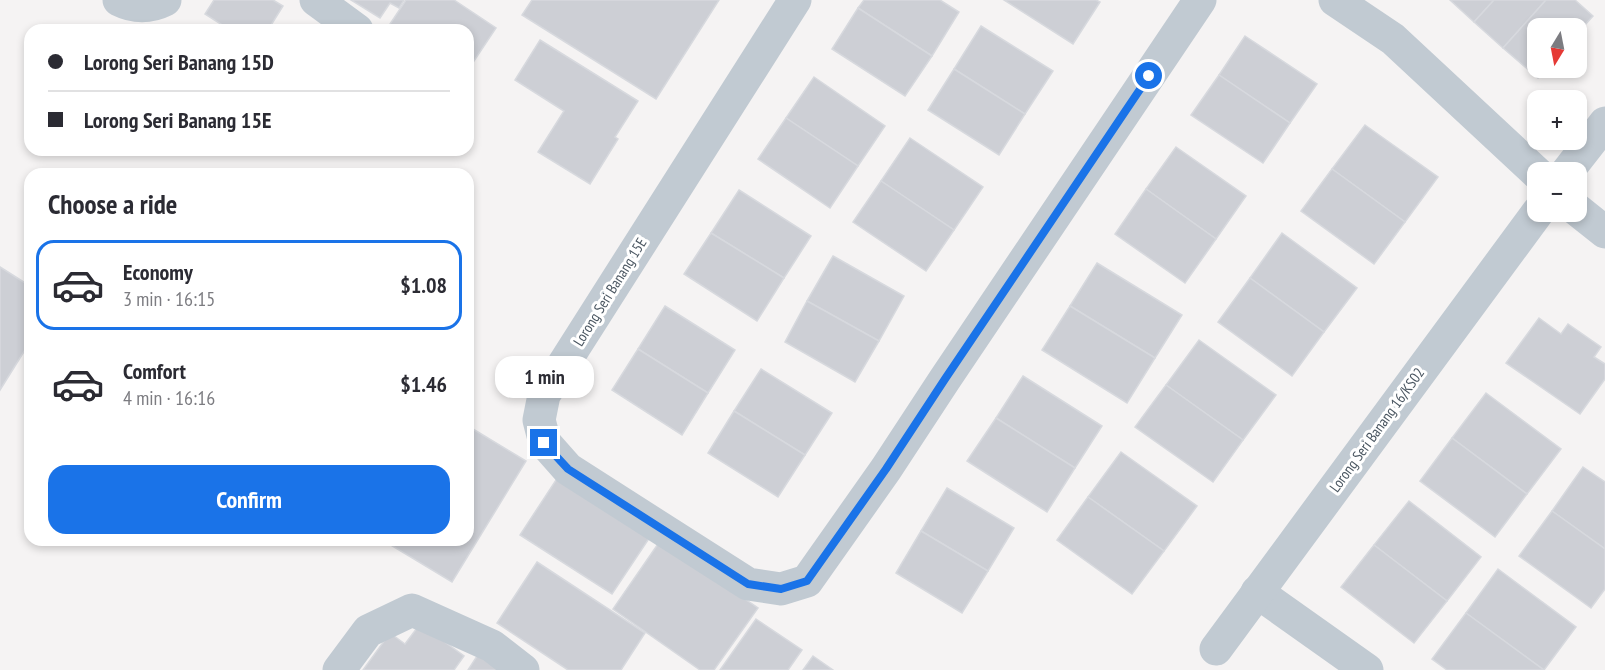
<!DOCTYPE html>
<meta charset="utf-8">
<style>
:root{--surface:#fff;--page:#f2f2f3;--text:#2b2b33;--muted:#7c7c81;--line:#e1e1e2;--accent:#1a73e8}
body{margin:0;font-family:"PT Sans Narrow",sans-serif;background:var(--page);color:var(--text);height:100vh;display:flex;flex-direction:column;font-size:22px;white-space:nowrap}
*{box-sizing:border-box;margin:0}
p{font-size:20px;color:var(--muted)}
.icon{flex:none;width:33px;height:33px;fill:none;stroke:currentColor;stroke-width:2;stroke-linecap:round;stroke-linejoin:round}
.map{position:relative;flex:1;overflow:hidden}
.panel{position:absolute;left:24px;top:168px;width:450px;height:378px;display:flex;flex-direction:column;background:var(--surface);border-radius:18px;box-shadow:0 3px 9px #0003}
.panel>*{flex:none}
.guide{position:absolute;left:24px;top:24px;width:450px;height:132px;border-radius:18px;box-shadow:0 3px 9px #0003;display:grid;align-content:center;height:132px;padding:0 24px;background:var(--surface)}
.needle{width:39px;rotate:190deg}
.controls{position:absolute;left:1527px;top:18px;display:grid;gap:12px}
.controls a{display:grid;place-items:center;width:60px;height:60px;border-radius:12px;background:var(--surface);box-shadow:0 3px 9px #0003;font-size:30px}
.end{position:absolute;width:27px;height:27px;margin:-14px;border:8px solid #1a73e8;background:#fff;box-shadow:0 0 0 3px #fff}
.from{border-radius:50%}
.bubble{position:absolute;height:42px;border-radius:18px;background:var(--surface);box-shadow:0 3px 9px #0003;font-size:20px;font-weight:600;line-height:42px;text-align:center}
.guide b{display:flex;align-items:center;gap:21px;height:57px;font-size:22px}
.guide b+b{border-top:2px solid var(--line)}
.guide i{width:15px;height:15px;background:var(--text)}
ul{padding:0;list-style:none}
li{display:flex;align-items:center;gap:18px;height:90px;margin:0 12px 9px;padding:0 12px;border:3px solid transparent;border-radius:18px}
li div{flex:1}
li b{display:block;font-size:22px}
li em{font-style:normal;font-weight:600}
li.current{border-color:var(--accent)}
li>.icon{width:54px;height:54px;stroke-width:1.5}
h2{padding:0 24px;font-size:27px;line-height:72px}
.primary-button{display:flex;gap:12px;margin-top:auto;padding:12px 24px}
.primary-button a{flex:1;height:69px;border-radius:18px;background:var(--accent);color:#fff;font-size:24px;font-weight:600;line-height:69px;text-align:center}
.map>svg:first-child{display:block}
</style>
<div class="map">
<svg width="1605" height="670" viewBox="0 0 1605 670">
<rect width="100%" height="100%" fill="#f5f3f3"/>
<!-- building -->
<g fill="#cdcfd5" stroke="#d7d9de" stroke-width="1.5">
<path d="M 214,0 L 273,0 L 283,6 L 268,30 L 230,30 L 205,14 Z"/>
<path d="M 351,0 L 404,0 L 399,8 L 390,3 L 380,18 Z"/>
<path d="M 406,0 L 454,0 L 496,28 L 468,70 L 468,30 L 386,30 Z"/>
<path d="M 532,0 L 719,0 L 656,99 L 522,15 Z"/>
<path d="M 864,0 L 940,0 L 959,12 L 932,56 L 858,8 Z"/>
<path d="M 1004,0 L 1096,0 L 1100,2 L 1073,44 Z"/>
<path d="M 1450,0 L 1494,0 L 1474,22 Z"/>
<path d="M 1494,0 L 1546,0 L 1503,48 L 1474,22 Z"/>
<path d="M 1546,0 L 1575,0 L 1593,16 L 1576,35 L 1576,28 L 1538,28 L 1538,68 L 1548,68 L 1538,78 L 1503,48 Z"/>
<path d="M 858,8 L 932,56 L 905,96 L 832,49 Z"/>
<path d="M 981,26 L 1053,71 L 1025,114 L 954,69 Z"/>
<path d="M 1245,36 L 1317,84 L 1290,123 L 1219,75 Z"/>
<path d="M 540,40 L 638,101 L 615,137 L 618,139 L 590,184 L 538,152 L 564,111 L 515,80 Z"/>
<path d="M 954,69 L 1025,114 L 999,155 L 928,110 Z"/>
<path d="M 1219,75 L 1290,123 L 1263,163 L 1191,115 Z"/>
<path d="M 814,77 L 885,126 L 858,166 L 786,118 Z"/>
<path d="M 786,118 L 858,166 L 830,208 L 758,159 Z"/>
<path d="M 1365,125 L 1438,177 L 1405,222 L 1332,169 Z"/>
<path d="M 910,138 L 983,187 L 954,230 L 881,181 Z"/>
<path d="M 1176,147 L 1246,196 L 1216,239 L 1146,189 Z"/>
<path d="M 1332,169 L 1405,222 L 1374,264 L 1301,211 Z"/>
<path d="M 881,181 L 954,230 L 926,271 L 853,222 Z"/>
<path d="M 1146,189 L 1216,239 L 1185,283 L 1115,234 Z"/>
<path d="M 739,190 L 811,236 L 784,278 L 711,233 Z"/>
<path d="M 711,233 L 784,278 L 757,321 L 684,274 Z"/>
<path d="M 1282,233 L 1357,288 L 1324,332 L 1250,278 Z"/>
<path d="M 833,256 L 904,296 L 879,341 L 807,301 Z"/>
<path d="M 1097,263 L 1182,315 L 1155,358 L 1070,306 Z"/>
<path d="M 0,267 L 30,286 L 30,342 L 0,390 Z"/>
<path d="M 1250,278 L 1324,332 L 1292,376 L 1218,322 Z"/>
<path d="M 807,301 L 879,341 L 855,382 L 785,342 Z"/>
<path d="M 665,306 L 735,350 L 708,393 L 638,349 Z"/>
<path d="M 1070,306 L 1155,358 L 1127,403 L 1042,350 Z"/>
<path d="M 1539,318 L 1561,334 L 1568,324 L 1601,347 L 1594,357 L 1605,364 L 1605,379 L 1580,414 L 1506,363 Z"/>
<path d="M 1199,340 L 1276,395 L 1243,440 L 1166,385 Z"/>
<path d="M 638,349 L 708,393 L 682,435 L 612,390 Z"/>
<path d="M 761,369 L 832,413 L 805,455 L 734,411 Z"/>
<path d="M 1023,376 L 1102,426 L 1075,468 L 996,418 Z"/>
<path d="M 1166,385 L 1243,440 L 1213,482 L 1135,427 Z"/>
<path d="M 1486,393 L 1561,449 L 1527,494 L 1452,438 Z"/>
<path d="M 734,411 L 805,455 L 778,497 L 708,453 Z"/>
<path d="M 996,418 L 1075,468 L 1047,512 L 967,461 Z"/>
<path d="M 468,426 L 526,461 L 452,582 L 384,541 L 468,540 Z"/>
<path d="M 1452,438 L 1527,494 L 1495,537 L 1420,481 Z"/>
<path d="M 1121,452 L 1197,506 L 1164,551 L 1088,497 Z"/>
<path d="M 1583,467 L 1605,482 L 1605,549 L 1552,511 Z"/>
<path d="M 560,474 L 652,534 L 612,594 L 520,535 Z"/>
<path d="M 947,488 L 1014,528 L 988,571 L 921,531 Z"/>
<path d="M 1088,497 L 1164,551 L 1132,594 L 1057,540 Z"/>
<path d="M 1409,501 L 1481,557 L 1447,601 L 1374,545 Z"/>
<path d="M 1552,511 L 1605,549 L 1605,589 L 1591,608 L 1519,556 Z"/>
<path d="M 921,531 L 988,571 L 962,613 L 896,573 Z"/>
<path d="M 660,541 L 758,608 L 714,670 L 700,670 L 613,609 Z"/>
<path d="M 1374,545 L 1447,601 L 1414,643 L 1341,587 Z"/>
<path d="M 537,562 L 645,633 L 621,670 L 568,670 L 497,623 Z"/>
<path d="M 1498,569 L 1576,627 L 1544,670 L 1466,613 Z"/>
<path d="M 1466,613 L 1544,670 L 1447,670 L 1432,659 Z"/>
<path d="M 756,619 L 802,650 L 788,670 L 720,670 Z"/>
<path d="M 420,624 L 464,656 L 454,670 L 363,670 L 390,633 L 405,644 Z"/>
<path d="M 479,653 L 503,670 L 468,670 Z"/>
<path d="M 813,656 L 833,670 L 803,670 Z"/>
</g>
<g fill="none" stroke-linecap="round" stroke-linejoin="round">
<!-- street -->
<g stroke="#c1cad2" stroke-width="33">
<path d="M 119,0 C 135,8 149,8 165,0"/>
<path d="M 316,0 L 357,30"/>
<path d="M 795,0 L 544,395 L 539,420 L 545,443 L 568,469 L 748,584 L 781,589 L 807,581 L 886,469 L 945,379 L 1200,0"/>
<path d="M 1335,0 L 1393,39 L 1538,174"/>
<path d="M 1567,172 L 1605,123"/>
<path d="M 1576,209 L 1605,232"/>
<path d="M 1257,592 L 1367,670"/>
<path d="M 1216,649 L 1538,212"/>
<path d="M 339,670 L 368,631 L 412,610 L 492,646 L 523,670"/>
</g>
</g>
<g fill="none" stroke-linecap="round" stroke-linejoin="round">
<!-- route -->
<path stroke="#1a73e8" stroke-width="8" d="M 544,443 L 568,469 L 748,584 L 781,589 L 807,581 L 886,469 L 945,379 L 1149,76"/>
</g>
<g text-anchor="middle" stroke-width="6" stroke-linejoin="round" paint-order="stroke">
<!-- street labels -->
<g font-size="15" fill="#4a5661" stroke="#fff">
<text transform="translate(610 292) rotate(-58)" y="5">Lorong Seri Banang 15E</text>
<text transform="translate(1377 430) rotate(-54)" y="5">Lorong Seri Banang 16/KS02</text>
</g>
</g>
</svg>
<div class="controls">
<a><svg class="needle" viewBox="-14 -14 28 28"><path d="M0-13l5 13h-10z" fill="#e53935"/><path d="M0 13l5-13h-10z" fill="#7c7c81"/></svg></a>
<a>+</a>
<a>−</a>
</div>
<i class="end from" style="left:1149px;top:76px"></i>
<i class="end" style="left:544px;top:443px"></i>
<div class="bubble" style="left:495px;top:356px;width:99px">1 min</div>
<div class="guide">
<b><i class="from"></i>Lorong Seri Banang 15D</b>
<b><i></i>Lorong Seri Banang 15E</b>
</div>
<section class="panel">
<h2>Choose a ride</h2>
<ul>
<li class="current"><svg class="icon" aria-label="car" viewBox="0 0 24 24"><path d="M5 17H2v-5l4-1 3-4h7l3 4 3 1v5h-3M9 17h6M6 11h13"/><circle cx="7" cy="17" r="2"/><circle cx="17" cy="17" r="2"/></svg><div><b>Economy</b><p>3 min · 16:15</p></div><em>$1.08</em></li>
<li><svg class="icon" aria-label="car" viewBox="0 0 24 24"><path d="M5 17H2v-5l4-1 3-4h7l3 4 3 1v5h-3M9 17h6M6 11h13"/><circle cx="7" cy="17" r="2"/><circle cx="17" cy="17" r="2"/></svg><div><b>Comfort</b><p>4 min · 16:16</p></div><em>$1.46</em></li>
</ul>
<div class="primary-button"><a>Confirm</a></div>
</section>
</div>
